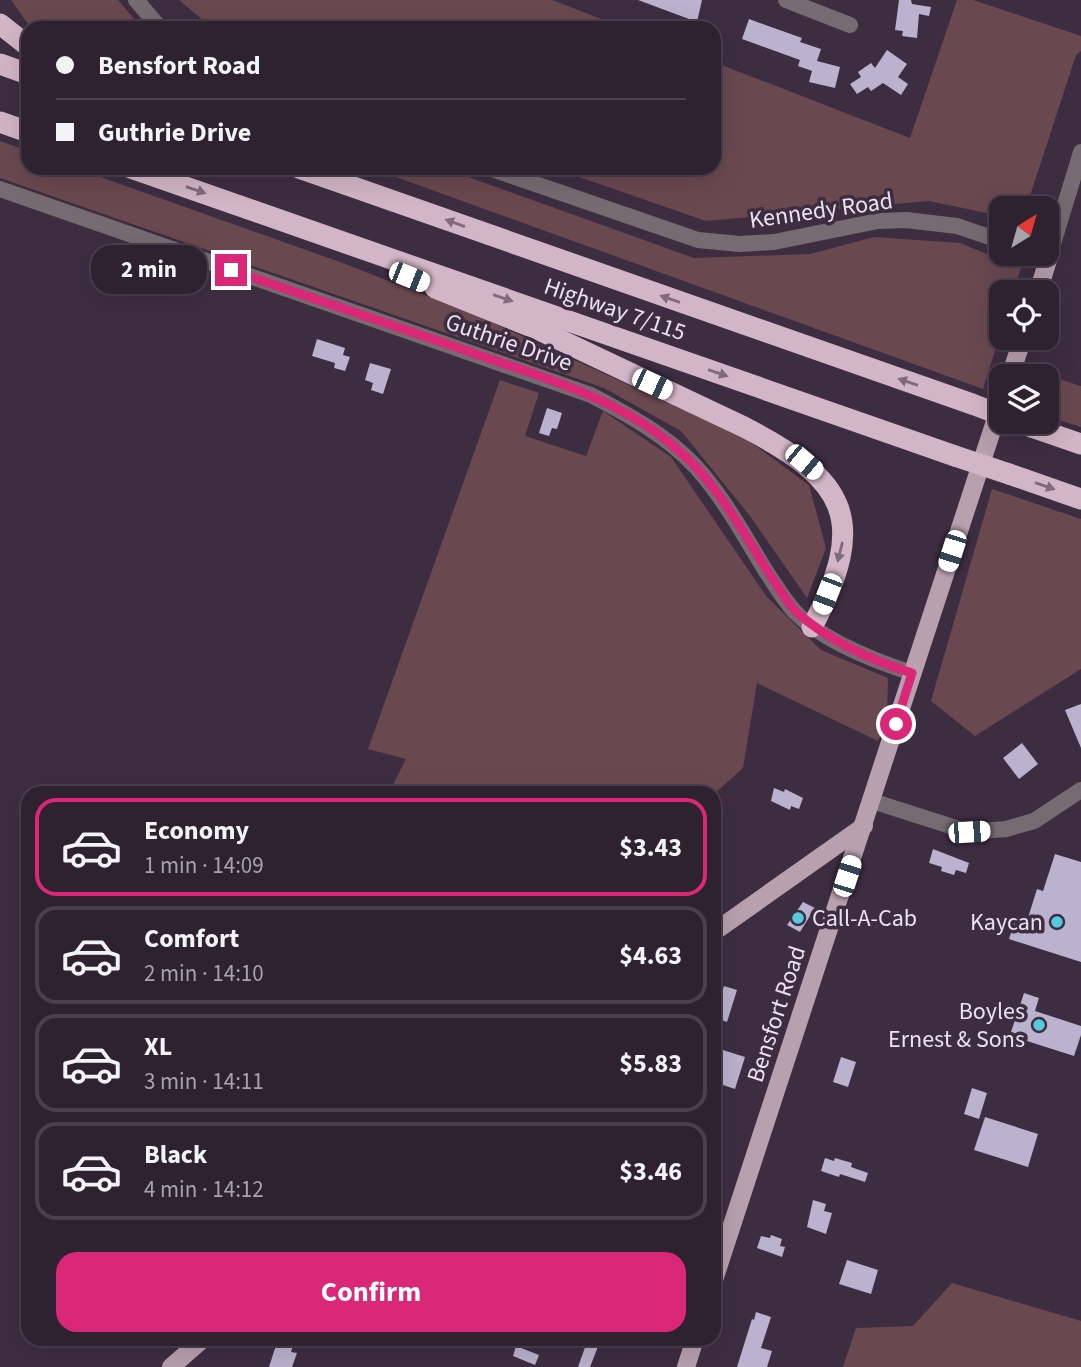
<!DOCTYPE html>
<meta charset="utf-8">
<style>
:root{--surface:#2e2231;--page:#362a39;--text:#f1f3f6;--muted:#a7a4ab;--line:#493f4d;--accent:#db2777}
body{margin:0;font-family:"Source Sans 3",sans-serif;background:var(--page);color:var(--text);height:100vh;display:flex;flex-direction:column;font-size:26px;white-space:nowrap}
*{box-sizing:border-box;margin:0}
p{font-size:23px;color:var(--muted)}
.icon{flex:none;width:38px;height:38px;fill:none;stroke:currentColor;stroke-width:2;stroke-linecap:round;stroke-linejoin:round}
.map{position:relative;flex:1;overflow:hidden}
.drawer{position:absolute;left:21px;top:786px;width:700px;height:560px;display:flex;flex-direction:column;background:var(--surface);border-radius:21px;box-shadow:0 7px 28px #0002,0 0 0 2px var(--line)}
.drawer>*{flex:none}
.top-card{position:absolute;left:21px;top:21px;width:700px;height:154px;border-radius:21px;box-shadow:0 7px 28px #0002,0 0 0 2px var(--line);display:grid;align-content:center;height:154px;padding:0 35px;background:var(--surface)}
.needle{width:46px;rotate:37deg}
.tools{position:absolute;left:989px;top:196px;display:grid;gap:14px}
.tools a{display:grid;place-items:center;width:70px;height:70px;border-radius:14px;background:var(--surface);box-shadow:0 7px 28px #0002,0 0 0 2px var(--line);font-size:35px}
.end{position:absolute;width:32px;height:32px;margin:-16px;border:9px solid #db2777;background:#fff;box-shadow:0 0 0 4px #fff}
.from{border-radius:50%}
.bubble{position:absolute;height:49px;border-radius:21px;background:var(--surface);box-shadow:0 7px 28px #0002,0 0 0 2px var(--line);font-size:23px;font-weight:700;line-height:49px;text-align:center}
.car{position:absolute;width:21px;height:42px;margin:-21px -10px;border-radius:9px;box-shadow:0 0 5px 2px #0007;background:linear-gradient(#fff 24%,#345 0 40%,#fff 0 76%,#345 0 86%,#fff 0)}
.top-card b{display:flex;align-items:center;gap:24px;height:66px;font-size:26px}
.top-card b+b{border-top:2px solid var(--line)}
.top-card i{width:18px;height:18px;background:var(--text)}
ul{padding:12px 0 0;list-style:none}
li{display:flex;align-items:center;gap:21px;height:98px;margin:0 14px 10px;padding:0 21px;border:4px solid var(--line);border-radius:21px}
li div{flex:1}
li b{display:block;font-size:26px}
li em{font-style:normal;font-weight:700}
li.active{border-color:var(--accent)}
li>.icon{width:63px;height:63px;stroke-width:1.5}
.button{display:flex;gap:14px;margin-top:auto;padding:14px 35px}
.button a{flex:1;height:80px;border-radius:21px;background:var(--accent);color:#fff;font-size:28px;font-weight:700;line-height:80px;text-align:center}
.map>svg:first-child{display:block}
</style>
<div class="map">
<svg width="1081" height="1367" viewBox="0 0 1081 1367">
<rect width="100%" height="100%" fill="#3d2d41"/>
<!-- green -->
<g fill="#6a4850">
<path d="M 11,0 L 118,0 L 142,28 L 31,28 Z"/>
<path d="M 179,0 L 552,0 L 625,28 L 212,28 Z"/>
<path d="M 957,0 L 973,0 L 1081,36 L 1081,51 L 1076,55 L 1026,208 L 1001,208 L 1001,216 L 929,201 L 706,221 L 553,168 L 714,168 L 714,62 L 910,138 Z"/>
<path d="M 0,141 L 28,151 L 28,168 L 75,168 L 340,262 L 478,316 L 745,438 L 809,485 L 826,548 L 807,598 L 750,516 L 681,431 L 604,388 L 0,178 Z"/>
<path d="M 371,168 L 443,168 L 694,258 L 810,254 L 874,237 L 960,243 L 1021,268 L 1013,292 L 1001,292 L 1001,332 L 983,389 Z"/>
<path d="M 1040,373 L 1081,386 L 1081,427 L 1047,416 L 1046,376 L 1039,376 Z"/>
<path d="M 500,380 L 539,393 L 525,436 L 586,456 L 603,411 L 671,457 L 767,597 L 821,650 L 888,678 L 887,720 L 878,741 L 757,683 L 743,768 L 714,794 L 389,793 L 406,759 L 368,749 Z"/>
<path d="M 992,489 L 1081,519 L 1081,669 L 975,736 L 931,701 Z"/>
<path d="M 952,1283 L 1081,1321 L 1081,1367 L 843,1367 L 856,1328 L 913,1326 Z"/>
</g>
<!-- building -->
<g fill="#bab2ce">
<path d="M 638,0 L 702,0 L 697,22 Z"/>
<path d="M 899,0 L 911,0 L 912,4 L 931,7 L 929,16 L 919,14 L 917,38 L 902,36 L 903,31 L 895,30 Z"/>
<path d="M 749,19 L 802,38 L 800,42 L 821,49 L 817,61 L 840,67 L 835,88 L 809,82 L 812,71 L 798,66 L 800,60 L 742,39 Z"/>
<path d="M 887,50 L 907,64 L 898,77 L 908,84 L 901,95 L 883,83 L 871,91 L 868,87 L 857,94 L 850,84 L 861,77 L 858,72 L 871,63 L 875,68 Z"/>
<path d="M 317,339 L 345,348 L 343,355 L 350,357 L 345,371 L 334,368 L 335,363 L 312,356 Z"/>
<path d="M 370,363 L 391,369 L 383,394 L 371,390 L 373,383 L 365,380 Z"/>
<path d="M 547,408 L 562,413 L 557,429 L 552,428 L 549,436 L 539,433 Z"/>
<path d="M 1081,704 L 1081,748 L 1065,710 Z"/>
<path d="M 1022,743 L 1038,764 L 1019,779 L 1003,758 Z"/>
<path d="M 774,788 L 784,792 L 785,789 L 803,798 L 799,809 L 791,806 L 790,810 L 771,801 Z"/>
<path d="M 933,849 L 969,863 L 966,873 L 956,870 L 954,875 L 941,871 L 942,867 L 929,863 Z"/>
<path d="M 1055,854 L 1081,862 L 1081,962 L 1009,939 L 1016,917 L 1027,921 L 1037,889 L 1043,891 Z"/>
<path d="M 803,902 L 815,908 L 800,932 L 787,925 Z"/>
<path d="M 724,986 L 737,990 L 727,1022 L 714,1017 Z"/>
<path d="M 1024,993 L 1039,998 L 1035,1011 L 1081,1026 L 1081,1035 L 1074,1056 L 1027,1041 L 1028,1038 L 1011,1032 Z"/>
<path d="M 723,1050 L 745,1057 L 735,1089 L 714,1082 Z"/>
<path d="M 841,1057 L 856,1062 L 848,1087 L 833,1082 Z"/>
<path d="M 972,1088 L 987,1093 L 979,1119 L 964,1114 Z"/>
<path d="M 985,1117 L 1038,1134 L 1028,1167 L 974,1150 Z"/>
<path d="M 825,1158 L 834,1161 L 835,1158 L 852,1163 L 851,1167 L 868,1173 L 865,1182 L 840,1174 L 839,1177 L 821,1171 Z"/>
<path d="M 813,1200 L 826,1204 L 824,1211 L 832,1213 L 826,1234 L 807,1227 Z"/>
<path d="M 771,1235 L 782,1239 L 780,1246 L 785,1247 L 782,1257 L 757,1248 L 761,1236 L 770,1238 Z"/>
<path d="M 847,1260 L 878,1270 L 871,1294 L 839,1284 Z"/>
<path d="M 756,1312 L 771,1317 L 761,1348 L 772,1351 L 767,1367 L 737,1367 L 752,1319 L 754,1320 Z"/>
<path d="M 278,1339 L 295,1339 L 291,1352 L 297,1353 L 292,1367 L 269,1367 Z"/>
<path d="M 588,1339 L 601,1339 L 590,1367 L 578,1367 Z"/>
<path d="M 516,1346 L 539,1355 L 535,1365 L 513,1356 Z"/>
</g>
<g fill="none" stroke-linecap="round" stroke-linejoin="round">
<!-- minor -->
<g stroke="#766b71" stroke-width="16">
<path d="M 136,0 L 160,28"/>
<path d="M 786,0 L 850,25"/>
<path d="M 489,168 L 698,240 L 740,244 L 774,242 L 878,221 L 906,220 L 957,226 L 1001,241"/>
<path d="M 0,189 L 591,395 C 629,415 666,435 696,467 C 724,498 745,537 767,573 C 776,586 784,600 795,612 C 822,640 875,661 912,673"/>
<path d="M 1039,254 L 1049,257 L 1081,152"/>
<path d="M 872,801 L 969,832 L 1006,829 L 1034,821 L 1081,790"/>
</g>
<!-- major -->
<g stroke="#b8a0ae" stroke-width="18">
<path d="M 1038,292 L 1049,257"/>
<path d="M 1010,376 L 1023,338"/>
<path d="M 714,932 L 864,826"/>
<path d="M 714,1280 L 1001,403"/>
<path d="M 171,1367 L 203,1339"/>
<path d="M 686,1367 L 695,1339"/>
</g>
<!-- highway -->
<g stroke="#d2b5c6" stroke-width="21">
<path d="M 0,24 L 28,46"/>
<path d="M 0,64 L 28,74"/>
<path d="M 0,122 L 28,132"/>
<path d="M 131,168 L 955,456"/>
<path d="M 299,168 L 972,404"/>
<path d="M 435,288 L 537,329 L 744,427 C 847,480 869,520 812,627"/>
<path d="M 1017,422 L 1081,444"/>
<path d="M 1009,474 L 1081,499"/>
</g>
<!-- highway-bridge -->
<g stroke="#d2b5c6" stroke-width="21">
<path d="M 972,404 L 1001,415"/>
<path d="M 955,456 L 1009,474"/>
</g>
</g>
<!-- one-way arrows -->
<defs><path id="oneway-solid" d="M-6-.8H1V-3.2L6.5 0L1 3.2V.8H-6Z" transform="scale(1.75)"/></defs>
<g fill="#806a7d">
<use href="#oneway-solid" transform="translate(196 190) rotate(19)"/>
<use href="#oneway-solid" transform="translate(455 223) rotate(-160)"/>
<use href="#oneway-solid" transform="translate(503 298) rotate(19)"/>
<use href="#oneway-solid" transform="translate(670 299) rotate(-161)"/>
<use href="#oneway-solid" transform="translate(718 373) rotate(19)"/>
<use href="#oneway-solid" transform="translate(908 382) rotate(-161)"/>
<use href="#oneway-solid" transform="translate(1045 486) rotate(19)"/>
<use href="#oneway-solid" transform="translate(840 552) rotate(104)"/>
</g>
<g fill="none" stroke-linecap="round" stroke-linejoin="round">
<!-- route -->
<path stroke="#db2777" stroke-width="9" d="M 231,270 C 310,297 388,324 467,351 C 540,377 618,397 677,449 C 728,492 755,559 795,611 C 828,640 870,660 912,673 L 896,724"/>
</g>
<!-- markers -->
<g fill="#55cadf" stroke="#3d2d41" stroke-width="2.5">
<circle cx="798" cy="918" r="7"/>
<circle cx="1057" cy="922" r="7"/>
<circle cx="1039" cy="1025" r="7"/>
</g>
<g text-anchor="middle" stroke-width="7" stroke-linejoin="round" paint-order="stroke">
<!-- street labels -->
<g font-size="24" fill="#ece2ee" stroke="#3d2d41">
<text transform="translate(821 210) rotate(-8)" y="8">Kennedy Road</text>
<text transform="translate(615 309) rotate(19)" y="8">Highway 7/115</text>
<text transform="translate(509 342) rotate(19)" y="8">Guthrie Drive</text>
<text transform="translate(776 1014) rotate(-72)" y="8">Bensfort Road</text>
</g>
<!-- poi labels -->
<g font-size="24" fill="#ece2ee" stroke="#3d2d41" text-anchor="end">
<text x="812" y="926" text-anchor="start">Call-A-Cab</text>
<text x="1043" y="930">Kaycan</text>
<text x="1025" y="1019">Boyles<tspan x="1025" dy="28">Ernest &amp; Sons</tspan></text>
</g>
</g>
</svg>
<div class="tools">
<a><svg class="needle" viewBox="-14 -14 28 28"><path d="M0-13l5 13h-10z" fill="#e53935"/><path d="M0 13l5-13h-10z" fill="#a7a4ab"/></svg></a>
<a><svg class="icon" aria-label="locate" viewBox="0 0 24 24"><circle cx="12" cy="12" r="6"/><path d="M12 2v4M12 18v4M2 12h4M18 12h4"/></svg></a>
<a><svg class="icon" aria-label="layers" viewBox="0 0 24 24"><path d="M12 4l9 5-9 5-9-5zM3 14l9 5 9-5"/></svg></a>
</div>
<i class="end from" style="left:896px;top:724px"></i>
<i class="end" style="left:231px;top:270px"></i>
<div class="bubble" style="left:91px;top:245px;width:116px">2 min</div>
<i class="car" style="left:409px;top:277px;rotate:112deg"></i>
<i class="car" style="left:652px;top:384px;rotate:115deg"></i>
<i class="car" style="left:804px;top:462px;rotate:130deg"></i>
<i class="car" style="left:952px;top:551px;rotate:198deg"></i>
<i class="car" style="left:827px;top:594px;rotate:201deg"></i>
<i class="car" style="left:969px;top:832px;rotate:86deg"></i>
<i class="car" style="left:847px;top:876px;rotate:18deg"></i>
<div class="top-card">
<b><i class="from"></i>Bensfort Road</b>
<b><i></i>Guthrie Drive</b>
</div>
<section class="drawer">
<ul>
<li class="active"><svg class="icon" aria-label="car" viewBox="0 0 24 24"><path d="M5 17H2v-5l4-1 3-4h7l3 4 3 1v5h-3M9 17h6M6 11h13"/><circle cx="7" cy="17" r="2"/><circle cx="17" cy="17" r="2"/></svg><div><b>Economy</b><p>1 min · 14:09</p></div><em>$3.43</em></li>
<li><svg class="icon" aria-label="car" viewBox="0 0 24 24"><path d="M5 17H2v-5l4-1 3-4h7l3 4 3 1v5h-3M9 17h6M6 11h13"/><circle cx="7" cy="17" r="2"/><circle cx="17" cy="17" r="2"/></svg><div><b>Comfort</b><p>2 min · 14:10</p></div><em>$4.63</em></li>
<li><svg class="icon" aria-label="car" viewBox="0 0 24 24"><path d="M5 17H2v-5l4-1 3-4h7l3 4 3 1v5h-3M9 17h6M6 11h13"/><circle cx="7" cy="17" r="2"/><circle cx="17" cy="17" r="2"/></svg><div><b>XL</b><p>3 min · 14:11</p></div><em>$5.83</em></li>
<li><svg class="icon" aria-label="car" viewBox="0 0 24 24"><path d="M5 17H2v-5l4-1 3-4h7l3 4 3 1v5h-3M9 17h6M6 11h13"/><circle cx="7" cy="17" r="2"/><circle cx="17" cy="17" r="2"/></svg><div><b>Black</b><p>4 min · 14:12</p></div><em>$3.46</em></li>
</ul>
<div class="button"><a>Confirm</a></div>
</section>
</div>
